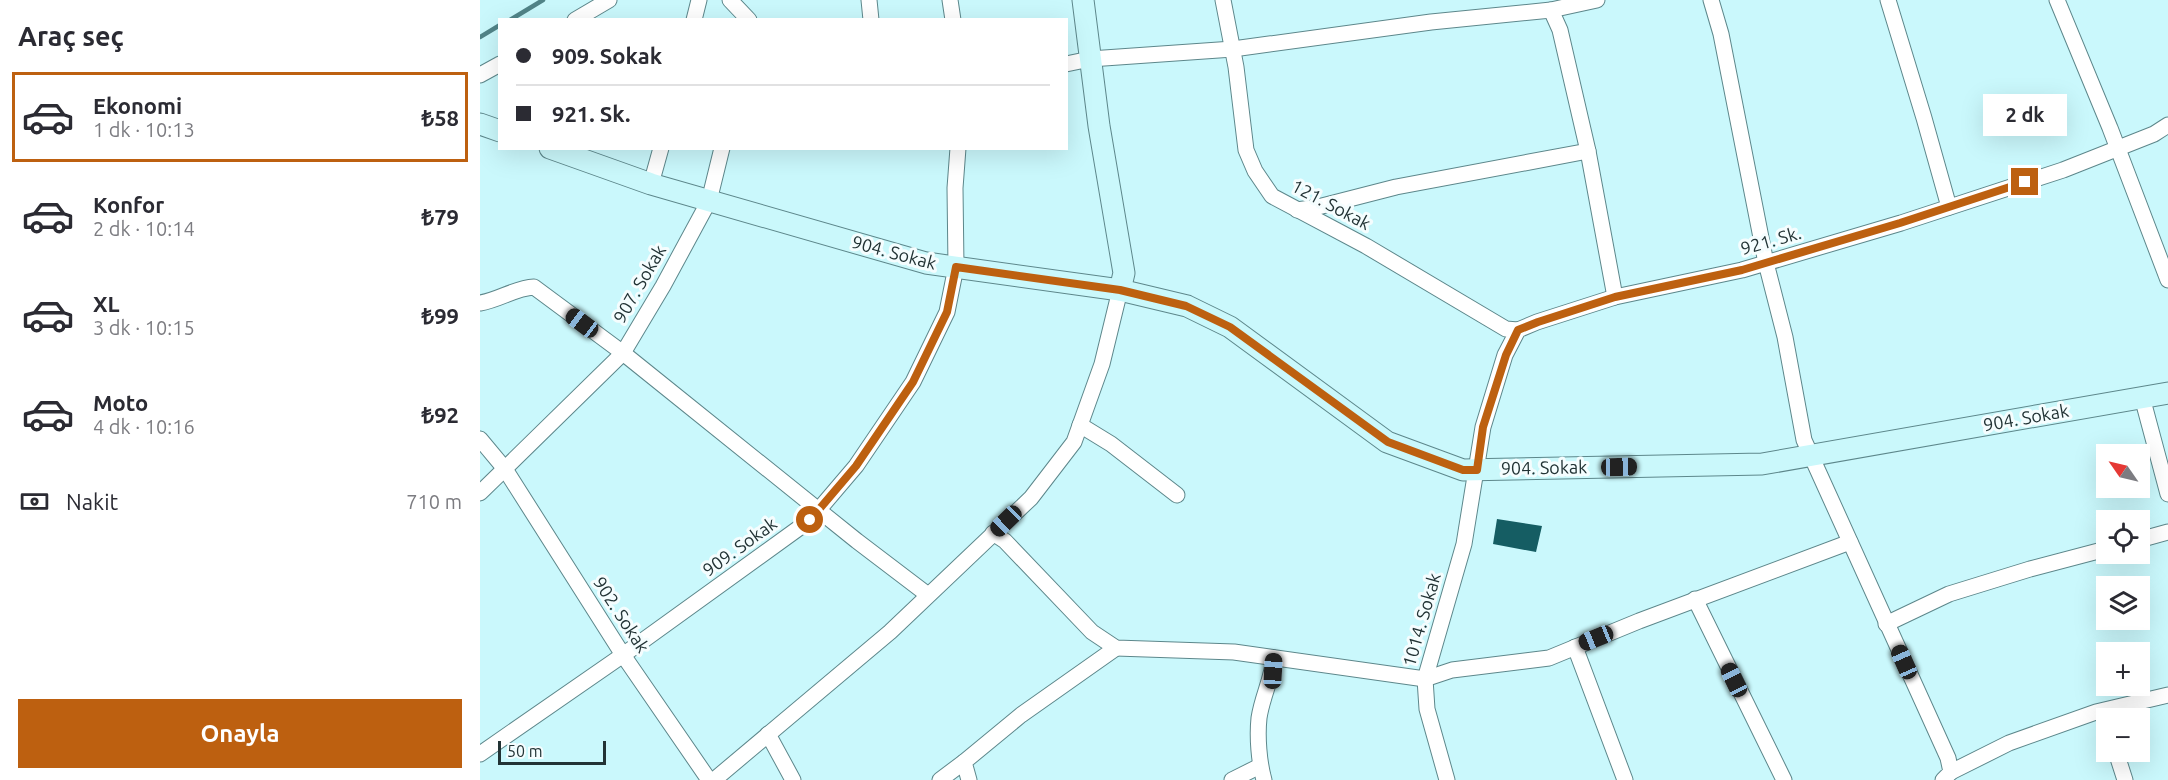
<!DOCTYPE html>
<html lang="tr">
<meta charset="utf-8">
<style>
:root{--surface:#fff;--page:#f7f7f7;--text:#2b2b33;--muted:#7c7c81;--line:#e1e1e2;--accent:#bd6010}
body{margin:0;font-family:Ubuntu,sans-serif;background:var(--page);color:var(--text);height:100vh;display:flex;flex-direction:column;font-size:22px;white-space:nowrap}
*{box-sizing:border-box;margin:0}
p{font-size:20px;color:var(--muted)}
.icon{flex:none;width:33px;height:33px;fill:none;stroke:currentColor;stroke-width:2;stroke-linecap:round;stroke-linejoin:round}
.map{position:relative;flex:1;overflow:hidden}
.panel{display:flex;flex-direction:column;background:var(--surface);width:480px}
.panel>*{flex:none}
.guide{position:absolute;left:18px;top:18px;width:570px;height:132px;border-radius:0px;box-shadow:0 6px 24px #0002;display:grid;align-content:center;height:132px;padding:0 18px;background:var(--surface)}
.needle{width:39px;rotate:304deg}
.controls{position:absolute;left:1616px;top:444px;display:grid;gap:12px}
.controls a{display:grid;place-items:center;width:54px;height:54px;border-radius:0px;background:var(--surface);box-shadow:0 6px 24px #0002;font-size:30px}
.scale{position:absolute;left:18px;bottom:15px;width:108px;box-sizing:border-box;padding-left:6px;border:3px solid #223335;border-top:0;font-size:16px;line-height:21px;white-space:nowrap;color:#223335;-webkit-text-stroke:4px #f5fdfe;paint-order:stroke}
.end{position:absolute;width:27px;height:27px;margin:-14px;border:8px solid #bd6010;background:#fff;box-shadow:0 0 0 3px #fff}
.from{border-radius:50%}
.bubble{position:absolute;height:42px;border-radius:0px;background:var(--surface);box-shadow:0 6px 24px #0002;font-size:20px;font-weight:700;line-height:42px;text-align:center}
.car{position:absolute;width:18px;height:36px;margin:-18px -9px;border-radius:8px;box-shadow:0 0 4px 2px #0007;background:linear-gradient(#222 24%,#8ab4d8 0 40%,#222 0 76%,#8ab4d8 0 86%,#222 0)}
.guide b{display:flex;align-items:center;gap:21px;height:57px;font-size:22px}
.guide b+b{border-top:2px solid var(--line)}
.guide i{width:15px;height:15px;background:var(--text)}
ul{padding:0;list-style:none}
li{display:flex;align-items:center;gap:18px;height:90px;margin:0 12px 9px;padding:0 6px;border:3px solid transparent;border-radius:0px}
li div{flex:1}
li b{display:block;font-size:22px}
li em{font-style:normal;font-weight:700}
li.current{border-color:var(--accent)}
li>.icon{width:54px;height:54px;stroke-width:1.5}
h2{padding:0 18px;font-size:27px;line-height:72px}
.pay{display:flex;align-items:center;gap:15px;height:66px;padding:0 18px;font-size:22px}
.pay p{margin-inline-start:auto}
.cta{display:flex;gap:12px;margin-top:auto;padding:12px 18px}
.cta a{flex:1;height:69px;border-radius:0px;background:var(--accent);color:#fff;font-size:24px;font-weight:700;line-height:69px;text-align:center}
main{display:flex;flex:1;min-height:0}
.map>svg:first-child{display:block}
</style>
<main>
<section class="panel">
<h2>Araç seç</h2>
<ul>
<li class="current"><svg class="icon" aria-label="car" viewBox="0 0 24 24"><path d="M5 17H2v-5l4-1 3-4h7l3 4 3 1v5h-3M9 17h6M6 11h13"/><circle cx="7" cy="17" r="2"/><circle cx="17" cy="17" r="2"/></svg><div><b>Ekonomi</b><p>1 dk · 10:13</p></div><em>₺58</em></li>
<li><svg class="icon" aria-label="car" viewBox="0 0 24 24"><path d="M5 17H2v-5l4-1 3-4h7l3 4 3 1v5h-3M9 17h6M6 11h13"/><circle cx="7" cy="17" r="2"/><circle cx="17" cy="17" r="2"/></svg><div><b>Konfor</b><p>2 dk · 10:14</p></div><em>₺79</em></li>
<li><svg class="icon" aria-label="car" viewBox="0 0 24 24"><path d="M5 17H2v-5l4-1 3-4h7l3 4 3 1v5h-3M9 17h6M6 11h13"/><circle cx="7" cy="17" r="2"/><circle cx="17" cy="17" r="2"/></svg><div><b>XL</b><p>3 dk · 10:15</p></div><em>₺99</em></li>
<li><svg class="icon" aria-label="car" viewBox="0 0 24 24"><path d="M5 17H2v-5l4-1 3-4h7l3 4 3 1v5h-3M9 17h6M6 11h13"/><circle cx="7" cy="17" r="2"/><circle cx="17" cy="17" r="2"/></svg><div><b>Moto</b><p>4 dk · 10:16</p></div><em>₺92</em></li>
</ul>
<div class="pay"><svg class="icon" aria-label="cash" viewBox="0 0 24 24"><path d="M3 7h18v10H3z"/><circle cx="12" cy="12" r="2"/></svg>Nakit<p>710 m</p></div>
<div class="cta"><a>Onayla</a></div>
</section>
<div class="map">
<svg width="1688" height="780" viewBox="0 0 1688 780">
<rect width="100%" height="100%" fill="#caf8fc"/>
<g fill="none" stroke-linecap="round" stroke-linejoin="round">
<!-- stream -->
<g stroke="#518488" stroke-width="4.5">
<path d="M 30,20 L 63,0"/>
<path d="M 0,37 L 20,25"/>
</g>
</g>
<!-- building -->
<path fill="#155d63" d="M 1017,519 L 1062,526 L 1056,552 L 1013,544 Z"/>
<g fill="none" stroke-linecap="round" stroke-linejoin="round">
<defs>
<g id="street">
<path d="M 250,0 L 269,20"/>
<path d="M 389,0 L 391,20"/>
<path d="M 470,0 L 473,20"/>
<path d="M 743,0 L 756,67 L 766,150 L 775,171 L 792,196 L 886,246 L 1026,329 L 1038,330"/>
<path d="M 1231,0 L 1241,34 L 1286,263 L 1305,337 L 1324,440 L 1468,758 L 1471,772 L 1463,780"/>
<path d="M 1408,0 L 1444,118 L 1469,207"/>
<path d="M 1577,0 L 1630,128 L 1688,280"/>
<path d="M 1071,10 L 1080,30 L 1108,151 L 1135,297"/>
<path d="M 95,20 L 129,0"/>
<path d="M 214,20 L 219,0"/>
<path d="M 586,64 L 610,59 L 753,49 L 951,22 L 1071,10 L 1117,0"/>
<path d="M 0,75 L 20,64"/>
<path d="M 171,184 L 181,148"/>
<path d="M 817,210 L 838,207 L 916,187 L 1108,151"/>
<path d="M 0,303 C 19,300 35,288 54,287 L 143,353 L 377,541 L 448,595"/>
<path d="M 1662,397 L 1688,494"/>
<path d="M 600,425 L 631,444 L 697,495"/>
<path d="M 0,439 L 25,469 L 143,655 L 229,780"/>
<path d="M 0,493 L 143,353 L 183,286 L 229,201 L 242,148"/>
<path d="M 513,533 L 525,541 L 612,632 L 636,648 L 754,652 L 945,679 L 972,670 L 1069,658 L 1159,621 L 1370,542"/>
<path d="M 1659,540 L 1688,532"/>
<path d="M 1215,599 L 1304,780"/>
<path d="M 1406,624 L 1469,594 L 1550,569 L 1626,549"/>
<path d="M 1095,647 L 1145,780"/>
<path d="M 288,734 L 313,780"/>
<path d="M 1636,752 L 1645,780"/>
<path d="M 0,754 L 143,655 L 330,520 L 376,466 L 433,382 L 467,312 L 476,267 L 475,188 L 478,148"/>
<path d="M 1471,772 L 1529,743 L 1616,712 L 1688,695"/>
<path d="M 234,780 L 410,632 L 551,498 L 594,442 L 622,364 L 640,290"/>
<path d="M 460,780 L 484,762"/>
<path d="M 489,780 L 484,762 L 541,715 L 636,648"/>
<path d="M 752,780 L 780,766"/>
<path d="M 784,780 C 779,762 777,737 779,718 C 782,697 792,679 794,658"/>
<path d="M 967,780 L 947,709 L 945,679 L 984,544 L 1003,427 L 1025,355 L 1038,330 L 1057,322 L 1135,297 L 1262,270 L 1421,223 L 1583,170 L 1674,134 L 1688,125"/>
</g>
<g id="secondary">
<path d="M 603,0 L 619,126 L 644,273 L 640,290"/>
<path d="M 0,124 L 20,131"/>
<path d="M 70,148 L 171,184 L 446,263 L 640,290 L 707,306 L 750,327 L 907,442 L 983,470 L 1282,464 L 1688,393"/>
</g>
</defs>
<!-- street casing -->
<use href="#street" stroke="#5d878b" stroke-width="17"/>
<!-- secondary casing -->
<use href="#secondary" stroke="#5d878b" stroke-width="23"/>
<!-- street -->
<use href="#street" stroke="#fff" stroke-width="15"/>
<!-- secondary -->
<use href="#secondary" stroke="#caf8fb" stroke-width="21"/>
</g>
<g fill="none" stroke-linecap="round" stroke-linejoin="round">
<!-- route -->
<path stroke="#bd6010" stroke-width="8" d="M 330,520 L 376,466 L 433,382 L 467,312 L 476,267 L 640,290 L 706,306 L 750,327 L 908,442 L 983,470 L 997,470 L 1003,427 L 1026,355 L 1038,330 L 1058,322 L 1135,297 L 1262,270 L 1420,223 L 1545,182"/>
</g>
<g text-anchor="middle" stroke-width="6" stroke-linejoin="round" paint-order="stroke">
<!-- street labels -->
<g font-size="18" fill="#223335" stroke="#f5fdfe">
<text transform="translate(851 205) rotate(28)" y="6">121. Sokak</text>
<text transform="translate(1291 241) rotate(-16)" y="6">921. Sk.</text>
<text transform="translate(414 253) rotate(15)" y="6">904. Sokak</text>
<text transform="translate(160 284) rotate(-60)" y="6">907. Sokak</text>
<text transform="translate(1546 418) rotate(-10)" y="6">904. Sokak</text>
<text transform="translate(1064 468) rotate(-1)" y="6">904. Sokak</text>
<text transform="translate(260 547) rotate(-36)" y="6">909. Sokak</text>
<text transform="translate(141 615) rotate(57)" y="6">902. Sokak</text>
<text transform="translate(942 620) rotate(-74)" y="6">1014. Sokak</text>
</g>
</g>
</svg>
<div class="controls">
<a><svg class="needle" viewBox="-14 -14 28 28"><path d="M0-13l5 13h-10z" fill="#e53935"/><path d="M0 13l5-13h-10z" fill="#7c7c81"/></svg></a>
<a><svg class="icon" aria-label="locate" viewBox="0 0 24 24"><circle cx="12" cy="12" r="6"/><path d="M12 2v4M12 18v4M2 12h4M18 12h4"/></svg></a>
<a><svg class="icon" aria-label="layers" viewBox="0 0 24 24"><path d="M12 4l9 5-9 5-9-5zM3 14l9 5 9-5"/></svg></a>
<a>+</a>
<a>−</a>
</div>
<div class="scale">50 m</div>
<i class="end from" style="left:330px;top:520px"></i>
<i class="end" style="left:1545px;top:182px"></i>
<div class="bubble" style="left:1503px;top:94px;width:84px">2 dk</div>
<i class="car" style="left:102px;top:323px;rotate:307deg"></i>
<i class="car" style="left:1139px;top:467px;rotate:89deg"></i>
<i class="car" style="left:526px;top:521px;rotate:226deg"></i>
<i class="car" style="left:1116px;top:638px;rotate:248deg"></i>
<i class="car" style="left:1424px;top:662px;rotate:336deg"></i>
<i class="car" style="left:793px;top:671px;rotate:3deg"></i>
<i class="car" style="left:1254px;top:680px;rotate:334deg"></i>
<div class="guide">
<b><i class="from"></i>909. Sokak</b>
<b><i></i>921. Sk.</b>
</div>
</div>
</main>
